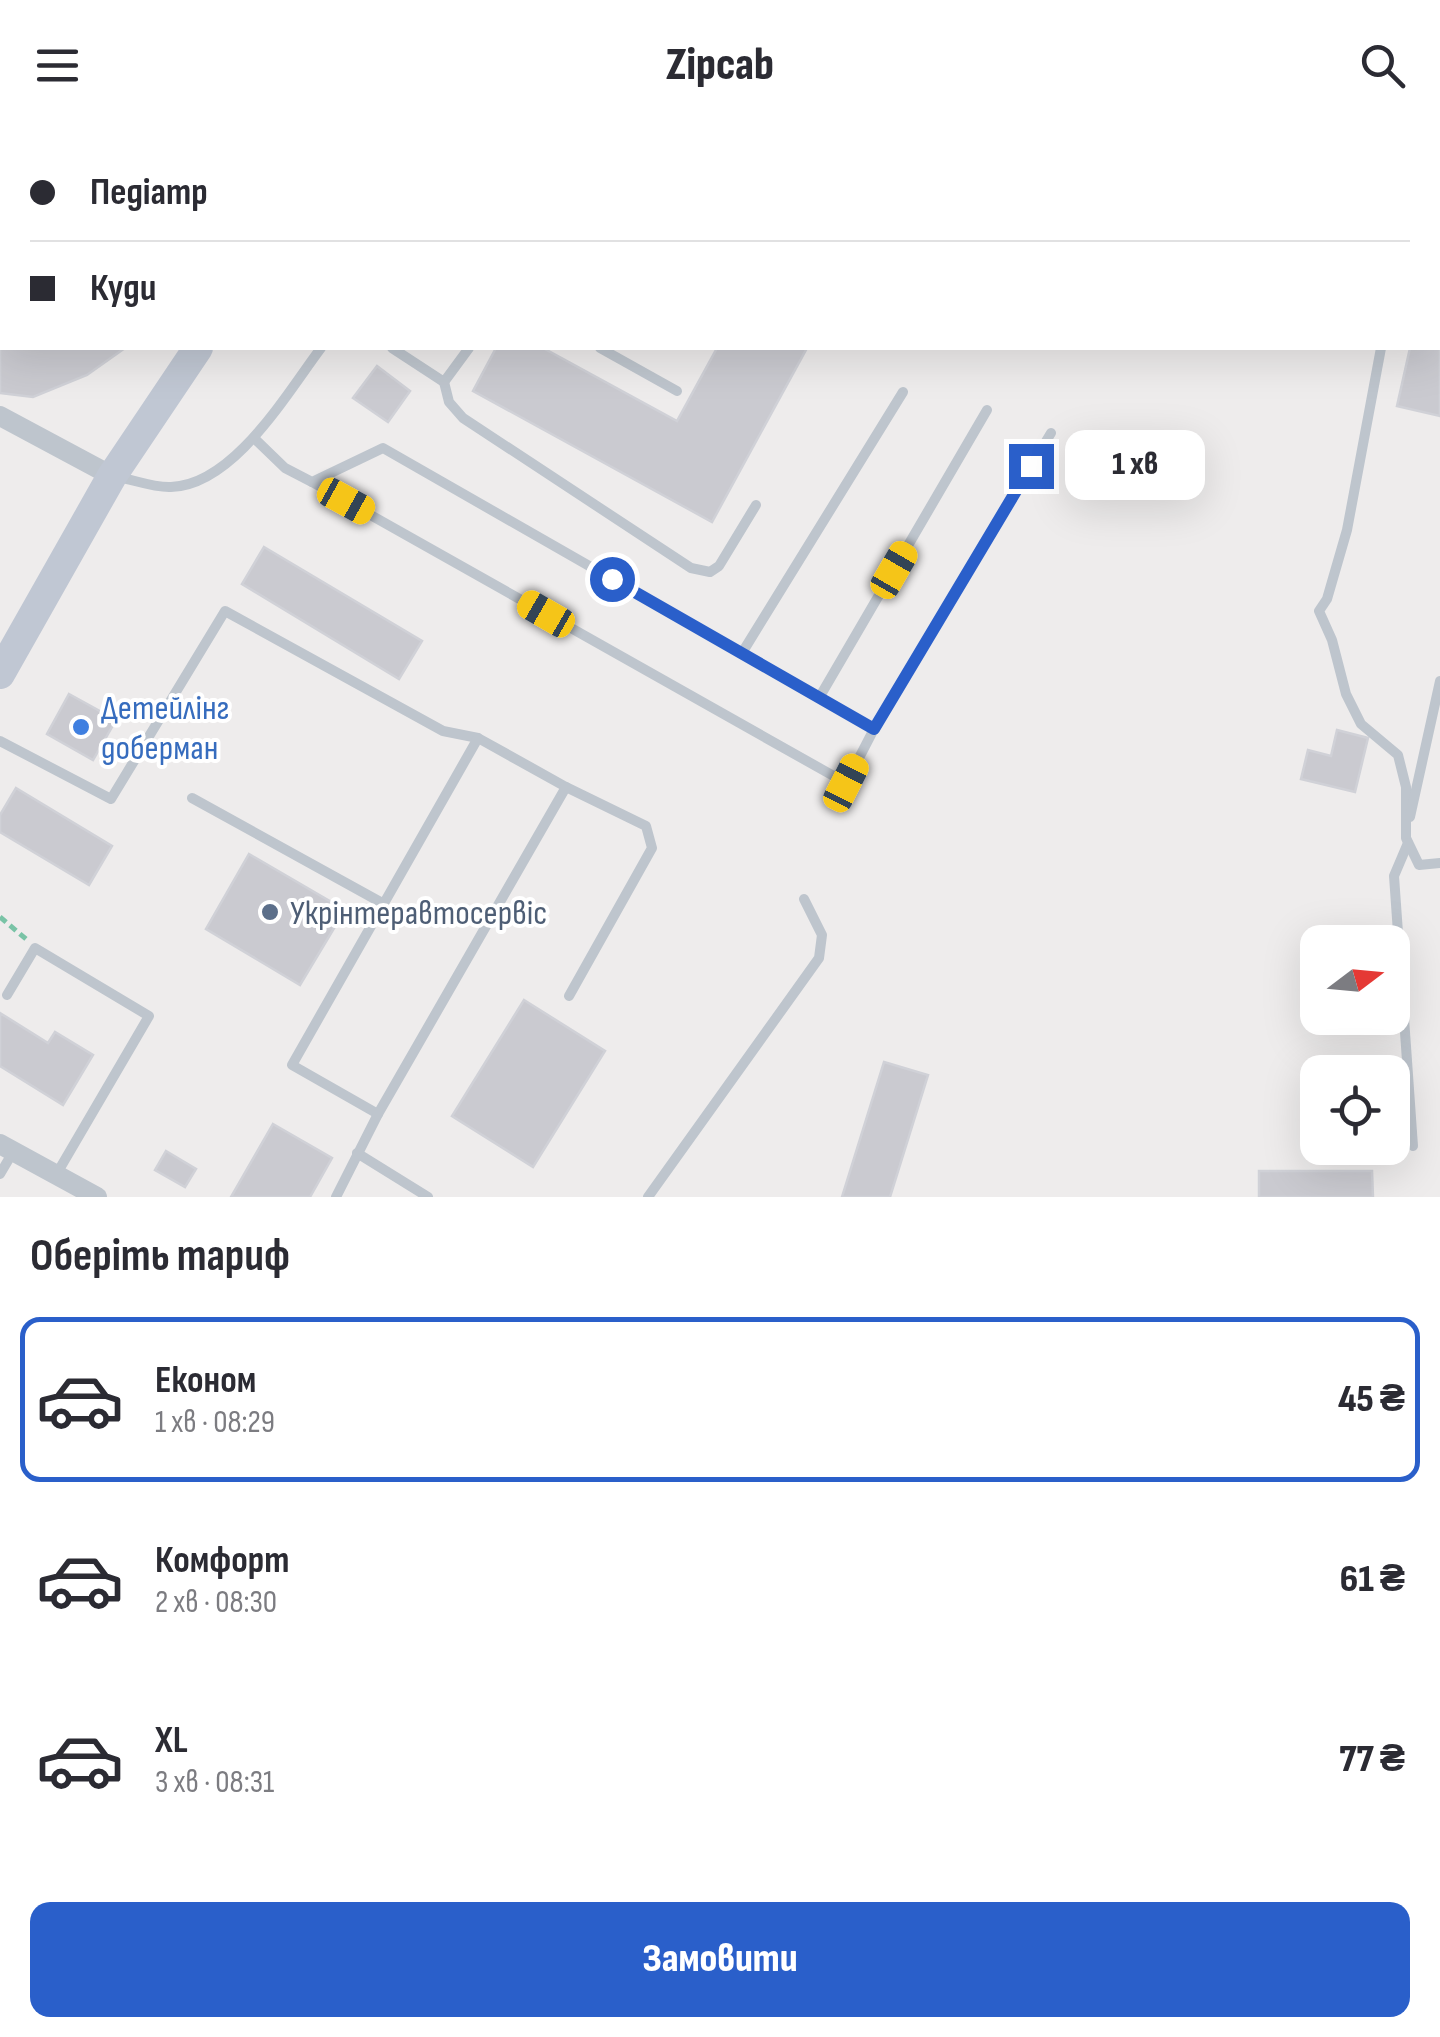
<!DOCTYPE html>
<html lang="uk">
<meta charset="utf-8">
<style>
:root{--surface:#fff;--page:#f7f7f7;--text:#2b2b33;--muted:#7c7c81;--line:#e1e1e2;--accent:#2a5fca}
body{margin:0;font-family:"Sofia Sans Condensed",sans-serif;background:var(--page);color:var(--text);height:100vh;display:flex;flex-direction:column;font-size:38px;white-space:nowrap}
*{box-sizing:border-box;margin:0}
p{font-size:32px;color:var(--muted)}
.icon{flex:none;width:55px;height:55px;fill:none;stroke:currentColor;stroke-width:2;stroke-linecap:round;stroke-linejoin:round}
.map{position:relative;height:1067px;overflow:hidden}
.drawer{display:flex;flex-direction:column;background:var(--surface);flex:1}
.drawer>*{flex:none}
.banner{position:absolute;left:0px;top:0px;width:1440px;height:220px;box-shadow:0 10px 40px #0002;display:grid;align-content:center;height:220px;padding:0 30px;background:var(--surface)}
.needle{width:65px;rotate:74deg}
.buttons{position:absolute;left:1300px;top:795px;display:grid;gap:20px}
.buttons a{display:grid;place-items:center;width:110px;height:110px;border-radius:20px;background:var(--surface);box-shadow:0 10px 40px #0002;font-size:50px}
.end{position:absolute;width:45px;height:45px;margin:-22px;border:12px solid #2a5fca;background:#fff;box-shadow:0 0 0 5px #fff}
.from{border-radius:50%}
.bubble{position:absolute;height:70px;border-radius:20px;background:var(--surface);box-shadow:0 10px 40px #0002;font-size:32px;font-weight:800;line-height:70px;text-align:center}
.car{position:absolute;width:30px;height:60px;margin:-30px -15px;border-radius:12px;box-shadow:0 0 8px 2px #0007;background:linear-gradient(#f5c518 24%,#345 0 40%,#f5c518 0 76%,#345 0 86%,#f5c518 0)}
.banner b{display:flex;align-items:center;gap:35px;height:95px;font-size:38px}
.banner b+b{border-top:2px solid var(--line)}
.banner i{width:25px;height:25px;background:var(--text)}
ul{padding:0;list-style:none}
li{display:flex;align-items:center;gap:30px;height:165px;margin:0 20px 15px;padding:0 10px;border:5px solid transparent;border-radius:20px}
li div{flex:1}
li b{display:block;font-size:38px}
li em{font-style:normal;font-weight:800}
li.on{border-color:var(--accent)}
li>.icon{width:90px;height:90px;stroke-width:1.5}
h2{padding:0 30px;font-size:45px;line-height:120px}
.button{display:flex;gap:20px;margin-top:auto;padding:20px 30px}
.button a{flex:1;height:115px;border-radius:20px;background:var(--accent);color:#fff;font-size:40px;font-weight:800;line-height:115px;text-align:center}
header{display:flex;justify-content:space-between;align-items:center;height:130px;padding:0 30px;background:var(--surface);font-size:45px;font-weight:800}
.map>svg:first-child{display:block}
</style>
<header><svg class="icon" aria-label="menu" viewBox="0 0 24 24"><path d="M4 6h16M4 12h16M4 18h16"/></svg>Zipcab<svg class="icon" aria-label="search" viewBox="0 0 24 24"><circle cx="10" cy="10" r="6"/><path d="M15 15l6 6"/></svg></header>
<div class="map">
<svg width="1440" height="1067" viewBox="0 0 1440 1067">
<rect width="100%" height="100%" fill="#eeecec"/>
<!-- building -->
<g fill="#cacad0" stroke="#d0d1d7" stroke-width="2.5">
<path d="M 138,0 L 210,0 L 213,2 L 141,2 Z"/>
<path d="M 645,0 L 737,0 L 642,2 Z"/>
<path d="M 1438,191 L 1440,191 L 1440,286 L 1397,276 L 1410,218 L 1438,218 Z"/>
<path d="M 0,199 L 2,218 L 125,218 L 87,245 L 33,267 L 0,263 Z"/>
<path d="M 496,218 L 543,218 L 677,291 L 717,218 L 807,218 L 712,392 L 473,261 Z"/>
<path d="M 377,236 L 410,261 L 388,292 L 353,268 Z"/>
<path d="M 264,417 L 422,511 L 399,549 L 242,454 Z"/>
<path d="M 69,564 L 116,590 L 93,630 L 47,604 Z"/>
<path d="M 1337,600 L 1368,608 L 1355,662 L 1301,649 L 1308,620 L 1331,626 Z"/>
<path d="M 16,658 L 112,716 L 89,755 L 0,702 L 0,685 Z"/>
<path d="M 249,724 L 345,780 L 300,855 L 206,799 Z"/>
<path d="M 524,870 L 605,921 L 533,1037 L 452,986 Z"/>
<path d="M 0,883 L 48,913 L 55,902 L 93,925 L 63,975 L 0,936 Z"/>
<path d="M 884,932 L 928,945 L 890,1067 L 842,1067 Z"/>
<path d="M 273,994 L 332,1028 L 310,1067 L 231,1067 Z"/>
<path d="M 166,1021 L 196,1039 L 185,1057 L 155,1040 Z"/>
<path d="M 1259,1041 L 1372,1041 L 1373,1067 L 1259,1067 Z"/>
</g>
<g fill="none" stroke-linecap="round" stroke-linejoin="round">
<!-- path -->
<g stroke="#79c3a6" stroke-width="5" stroke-dasharray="8 5" stroke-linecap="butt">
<path d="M 429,0 L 431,2"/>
<path d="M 0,787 L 26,809"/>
</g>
<!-- service -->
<g stroke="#bec5cd" stroke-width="10">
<path d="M 34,0 L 37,2"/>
<path d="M 234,0 L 236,2"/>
<path d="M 1335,0 L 1336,2"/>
<path d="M 468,2 L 468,0"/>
<path d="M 0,46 L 2,42"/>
<path d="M 1438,143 L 1440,141"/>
<path d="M 0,175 L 2,176"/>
<path d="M 392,218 L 444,252 L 469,218"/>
<path d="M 600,218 L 677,261"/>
<path d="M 1381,218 L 1347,400 L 1327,469 L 1319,481 L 1332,510 L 1346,564 L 1361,594 L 1398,625 L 1406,657 L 1406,708 L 1419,735 L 1440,733"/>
<path d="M 444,252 L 449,272 L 463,288 L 691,438 L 710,442 L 719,436 L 756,375"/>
<path d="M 254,308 L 285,338 L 312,352 L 383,318 L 874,599"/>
<path d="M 118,347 C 134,350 155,358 171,357 C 234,355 287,263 321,218"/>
<path d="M 312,352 L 846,653 L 874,599 L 1051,303"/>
<path d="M 742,523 L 903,262"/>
<path d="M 819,568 L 987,280"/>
<path d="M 0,611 L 111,669 L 225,481 L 443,601 L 478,608"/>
<path d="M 192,668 L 384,774"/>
<path d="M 1410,687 L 1440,551"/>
<path d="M 1408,713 L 1394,746 L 1413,1016"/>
<path d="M 7,865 L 35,818 L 149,886 L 56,1045"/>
<path d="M 378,984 L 292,935 L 478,608 L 566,657 L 646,696 L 652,718 L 569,866"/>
<path d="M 357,1023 L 428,1067"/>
<path d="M 0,1044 L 13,1022"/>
<path d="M 336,1067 L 378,984 L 566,657"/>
<path d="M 648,1067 L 819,828 L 822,805 L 804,769"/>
</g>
<!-- minor -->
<g stroke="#bec5cd" stroke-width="20">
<path d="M 0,286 L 112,346"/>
<path d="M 0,1014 L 97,1067"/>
</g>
<!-- secondary -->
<g stroke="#c0c7d3" stroke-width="30">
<path d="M 366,2 L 368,0"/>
<path d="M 0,544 L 112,346 L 198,218"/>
</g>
</g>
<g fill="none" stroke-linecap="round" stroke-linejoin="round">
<!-- route -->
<path stroke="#2a5fca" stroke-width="12" d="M 612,449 L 874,599 L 1031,336"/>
</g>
<!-- markers -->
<circle fill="#3f7fe0" stroke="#fff" stroke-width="4" cx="81" cy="597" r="10"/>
<circle fill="#5c6f8a" stroke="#fff" stroke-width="4" cx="270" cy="782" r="10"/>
<g text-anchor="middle" stroke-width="8" stroke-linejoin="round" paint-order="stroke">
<!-- shop labels -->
<g font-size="35" fill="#366cbe" stroke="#fff" text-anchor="start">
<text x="101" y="589">Детейлінг<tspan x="101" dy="40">доберман</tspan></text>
</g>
<!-- service labels -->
<g font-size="35" fill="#4e5e75" stroke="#fff" text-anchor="start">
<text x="290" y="794">Укрінтеравтосервіс</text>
</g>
</g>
</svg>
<div class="buttons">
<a><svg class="needle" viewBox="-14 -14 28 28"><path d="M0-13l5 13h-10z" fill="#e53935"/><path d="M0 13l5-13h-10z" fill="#7c7c81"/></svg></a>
<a><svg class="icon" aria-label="locate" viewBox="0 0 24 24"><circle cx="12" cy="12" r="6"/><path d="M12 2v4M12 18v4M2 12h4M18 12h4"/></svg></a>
</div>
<i class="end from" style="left:612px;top:449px"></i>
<i class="end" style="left:1031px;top:336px"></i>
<div class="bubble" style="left:1065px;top:300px;width:140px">1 хв</div>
<i class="car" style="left:346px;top:371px;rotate:119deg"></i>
<i class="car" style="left:894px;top:440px;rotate:30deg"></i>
<i class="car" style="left:546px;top:484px;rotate:300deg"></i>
<i class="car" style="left:846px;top:653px;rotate:27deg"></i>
<div class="banner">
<b><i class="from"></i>Педіатр</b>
<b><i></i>Куди</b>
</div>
</div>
<section class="drawer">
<h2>Оберіть тариф</h2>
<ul>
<li class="on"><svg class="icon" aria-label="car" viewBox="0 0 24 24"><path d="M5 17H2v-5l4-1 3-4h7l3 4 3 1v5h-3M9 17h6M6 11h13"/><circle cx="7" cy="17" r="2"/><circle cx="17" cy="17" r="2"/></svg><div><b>Економ</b><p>1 хв · 08:29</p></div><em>45 ₴</em></li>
<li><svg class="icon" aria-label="car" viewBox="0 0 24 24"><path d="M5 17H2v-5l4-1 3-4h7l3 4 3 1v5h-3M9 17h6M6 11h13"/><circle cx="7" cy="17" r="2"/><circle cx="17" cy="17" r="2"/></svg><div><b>Комфорт</b><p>2 хв · 08:30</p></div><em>61 ₴</em></li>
<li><svg class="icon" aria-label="car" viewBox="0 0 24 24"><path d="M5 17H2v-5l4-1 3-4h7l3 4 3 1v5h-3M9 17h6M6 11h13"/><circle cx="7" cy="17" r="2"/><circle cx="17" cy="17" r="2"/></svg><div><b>XL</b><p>3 хв · 08:31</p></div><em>77 ₴</em></li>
</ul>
<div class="button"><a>Замовити</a></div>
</section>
